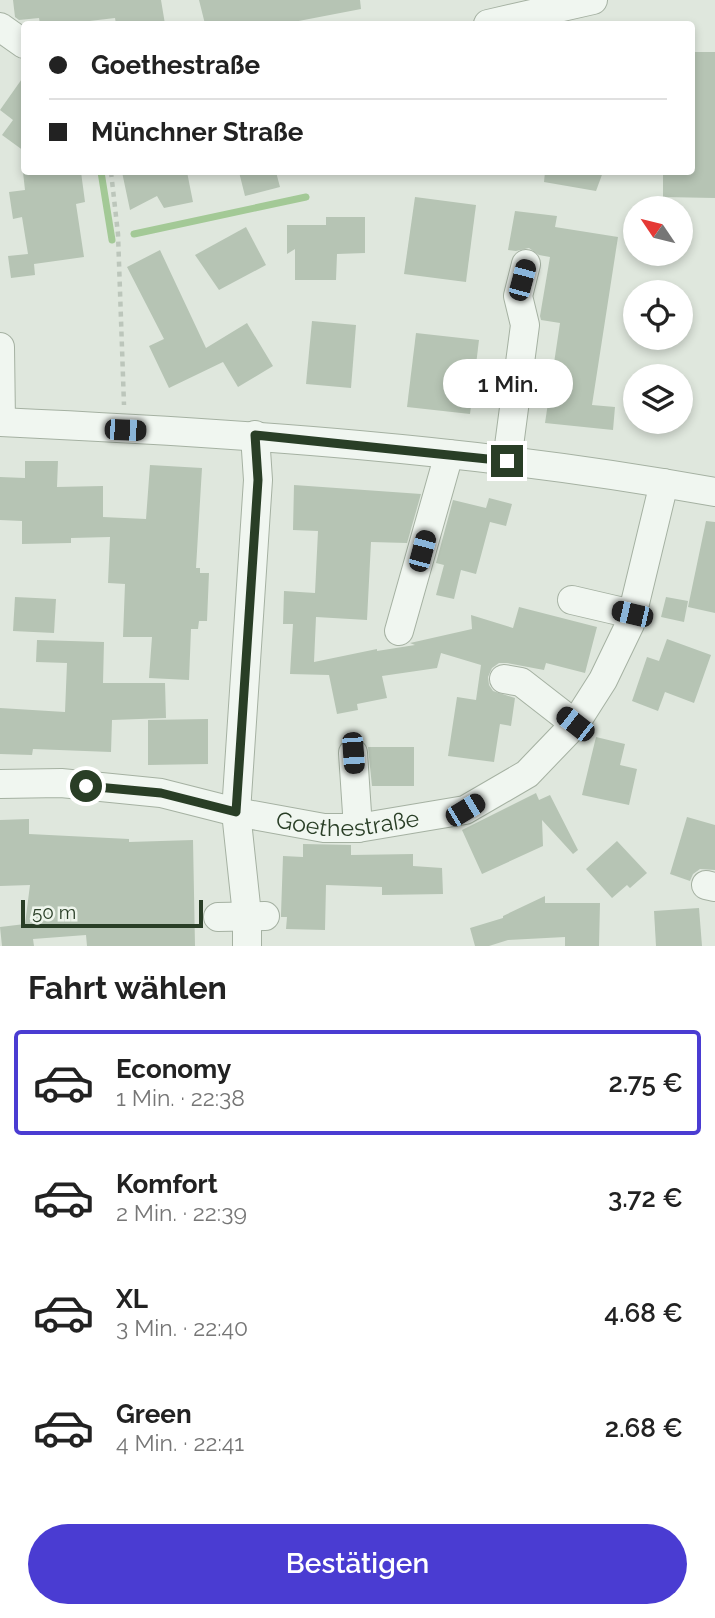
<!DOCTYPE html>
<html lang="de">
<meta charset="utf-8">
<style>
:root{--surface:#fff;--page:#f2f2f2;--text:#222;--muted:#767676;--line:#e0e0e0;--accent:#4a3cd2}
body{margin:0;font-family:Raleway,sans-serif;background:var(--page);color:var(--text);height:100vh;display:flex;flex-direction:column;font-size:26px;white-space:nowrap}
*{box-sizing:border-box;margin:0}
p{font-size:23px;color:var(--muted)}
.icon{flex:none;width:38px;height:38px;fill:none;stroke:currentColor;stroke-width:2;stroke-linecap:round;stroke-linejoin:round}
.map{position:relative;height:946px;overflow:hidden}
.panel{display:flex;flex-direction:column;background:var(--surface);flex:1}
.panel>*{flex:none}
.banner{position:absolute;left:21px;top:21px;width:674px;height:154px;border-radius:7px;box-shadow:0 4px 10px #0003;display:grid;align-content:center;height:154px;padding:0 28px;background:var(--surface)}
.needle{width:46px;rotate:305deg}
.tools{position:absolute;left:623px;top:196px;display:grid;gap:14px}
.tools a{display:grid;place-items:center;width:70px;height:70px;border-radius:50%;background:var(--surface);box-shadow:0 4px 10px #0003;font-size:35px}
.scale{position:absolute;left:21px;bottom:18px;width:182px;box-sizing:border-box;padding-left:7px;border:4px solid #293e26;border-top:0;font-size:19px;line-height:24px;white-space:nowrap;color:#293e26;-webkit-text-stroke:5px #eef5ec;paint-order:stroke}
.end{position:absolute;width:32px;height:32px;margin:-16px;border:9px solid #293e26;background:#fff;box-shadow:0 0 0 4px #fff}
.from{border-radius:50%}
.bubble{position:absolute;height:49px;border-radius:24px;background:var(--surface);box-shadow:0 4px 10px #0003;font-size:23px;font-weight:600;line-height:49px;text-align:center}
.car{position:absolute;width:21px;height:42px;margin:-21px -10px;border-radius:9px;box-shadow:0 0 5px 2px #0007;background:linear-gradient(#222 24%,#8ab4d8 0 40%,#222 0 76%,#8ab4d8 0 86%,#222 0)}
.banner b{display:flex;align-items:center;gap:24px;height:66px;font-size:26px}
.banner b+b{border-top:2px solid var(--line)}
.banner i{width:18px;height:18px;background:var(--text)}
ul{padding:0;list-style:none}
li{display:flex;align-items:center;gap:21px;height:105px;margin:0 14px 10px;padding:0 14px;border:4px solid transparent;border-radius:7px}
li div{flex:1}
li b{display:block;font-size:26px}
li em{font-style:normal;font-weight:600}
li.current{border-color:var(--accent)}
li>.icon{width:63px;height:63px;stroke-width:1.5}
h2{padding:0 28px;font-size:32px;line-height:84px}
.primary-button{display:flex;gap:14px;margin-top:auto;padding:14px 28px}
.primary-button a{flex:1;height:80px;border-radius:42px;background:var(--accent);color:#fff;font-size:28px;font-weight:600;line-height:80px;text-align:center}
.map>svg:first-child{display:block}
</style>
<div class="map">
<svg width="715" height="946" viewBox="0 0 715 946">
<rect width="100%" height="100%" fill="#dfe7dd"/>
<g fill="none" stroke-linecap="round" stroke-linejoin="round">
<!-- stream -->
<g stroke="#a3c996" stroke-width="7">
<path d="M 101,172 L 112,240"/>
<path d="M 134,234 L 306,197"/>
</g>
</g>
<!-- building -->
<g fill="#b6c4b4">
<path d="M 13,0 L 161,0 L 165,24 L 116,24 L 115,18 L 64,24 L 40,24 L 39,18 L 19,20 L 15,17 Z"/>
<path d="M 199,0 L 360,0 L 361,9 L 283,24 L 205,24 Z"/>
<path d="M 691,52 L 715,52 L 715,198 L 663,197 L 663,172 L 691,172 Z"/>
<path d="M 24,76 L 24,151 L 2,135 L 13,120 L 0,110 Z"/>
<path d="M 23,172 L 81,172 L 85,202 L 76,204 L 84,257 L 34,264 L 35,275 L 11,278 L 8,256 L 28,254 L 22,217 L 13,219 L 9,192 L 25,190 Z"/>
<path d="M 122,172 L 187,172 L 193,202 L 164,208 L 157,196 L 130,210 Z"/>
<path d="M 239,172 L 276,172 L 280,187 L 245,196 Z"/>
<path d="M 545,172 L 603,172 L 596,191 L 544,182 Z"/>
<path d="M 415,197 L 476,205 L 466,282 L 404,274 Z"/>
<path d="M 515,211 L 557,216 L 555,227 L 618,237 L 592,405 L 615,407 L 613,430 L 545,423 L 560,323 L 541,320 L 540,316 L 550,257 L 539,255 L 529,248 L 516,251 L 508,250 Z"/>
<path d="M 326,217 L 365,217 L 365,253 L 337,254 L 336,280 L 295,280 L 295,249 L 287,254 L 287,225 L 326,225 Z"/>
<path d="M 246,227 L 266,265 L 219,290 L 195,255 Z"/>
<path d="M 160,250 L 206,348 L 247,323 L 273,366 L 238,387 L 223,362 L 169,388 L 149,346 L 164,339 L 127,267 Z"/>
<path d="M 312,321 L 356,325 L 351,388 L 306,384 Z"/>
<path d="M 416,333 L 479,340 L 470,414 L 407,407 Z"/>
<path d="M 25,461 L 58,461 L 57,487 L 103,486 L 103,517 L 146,519 L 150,465 L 202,468 L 196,568 L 200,568 L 200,573 L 209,573 L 207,621 L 199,621 L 198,629 L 191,629 L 189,680 L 149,678 L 152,637 L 123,637 L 125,584 L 108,583 L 110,537 L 71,538 L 71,543 L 22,544 L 22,521 L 0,520 L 0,477 L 25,478 Z"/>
<path d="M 294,485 L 421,494 L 407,543 L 371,542 L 367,620 L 316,617 L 314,662 L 377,649 L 377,651 L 415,645 L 410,643 L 472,629 L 471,615 L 513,628 L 519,607 L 597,627 L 585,673 L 546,663 L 544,670 L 507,663 L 499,663 L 492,668 L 488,677 L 489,685 L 493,691 L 515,698 L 511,726 L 500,724 L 494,762 L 448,756 L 457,697 L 476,700 L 481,665 L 441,653 L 437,668 L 382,676 L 387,698 L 357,704 L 358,710 L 337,714 L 329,675 L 290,674 L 293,624 L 283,624 L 284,591 L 315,593 L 318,531 L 293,530 Z"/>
<path d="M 489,498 L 512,504 L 506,526 L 490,522 L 476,574 L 461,570 L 454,599 L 436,595 L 444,565 L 436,563 L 453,500 L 486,508 Z"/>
<path d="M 706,521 L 715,522 L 715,613 L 688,607 Z"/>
<path d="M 15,597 L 56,599 L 54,633 L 13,631 Z"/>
<path d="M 666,597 L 688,601 L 684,622 L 661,617 Z"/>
<path d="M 667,639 L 711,655 L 694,703 L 665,692 L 658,711 L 632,701 L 647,657 L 659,661 Z"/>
<path d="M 37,640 L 104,642 L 103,683 L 165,683 L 166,718 L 112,720 L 111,752 L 33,749 L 32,755 L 0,754 L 0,708 L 65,712 L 67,663 L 36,662 Z"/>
<path d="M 208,719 L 208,764 L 148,765 L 148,720 Z"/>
<path d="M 596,737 L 625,744 L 620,765 L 637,769 L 629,805 L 582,795 Z"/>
<path d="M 368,747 L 414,747 L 414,786 L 372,786 Z"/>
<path d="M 536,793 L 539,800 L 550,795 L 578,850 L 573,854 L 542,820 L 543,846 L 482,874 L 462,830 Z"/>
<path d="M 687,817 L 715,825 L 715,870 L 700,869 L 693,874 L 690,881 L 670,874 Z"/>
<path d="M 29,819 L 29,834 L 129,839 L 129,842 L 193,840 L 195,946 L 87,946 L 86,935 L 33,939 L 34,946 L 2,946 L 0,927 L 25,924 L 30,885 L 0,886 L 0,820 Z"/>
<path d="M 617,841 L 647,873 L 630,888 L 627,885 L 612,898 L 586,869 Z"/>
<path d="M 303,844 L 351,845 L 351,855 L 413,854 L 413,866 L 442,868 L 443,894 L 382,895 L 382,887 L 326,885 L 325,930 L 286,929 L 287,917 L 281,917 L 281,914 L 283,856 L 303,857 Z"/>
<path d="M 545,896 L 545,903 L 600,903 L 599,946 L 565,946 L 565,937 L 508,940 L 489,946 L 475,946 L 470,928 L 503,918 L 503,916 Z"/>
<path d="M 699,908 L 702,946 L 656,946 L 654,911 Z"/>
</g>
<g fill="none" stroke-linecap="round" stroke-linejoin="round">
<defs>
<g id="minor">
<path d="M 488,24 L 593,0"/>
<path d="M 0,27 L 24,44"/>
<path d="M 0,347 L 1,422"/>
<path d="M 0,422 C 239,433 479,449 715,492"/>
<path d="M 507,461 L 525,325 L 518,296 L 526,264"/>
<path d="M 572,600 L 632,614"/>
<path d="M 399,631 L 449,454"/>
<path d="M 504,679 L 521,682 L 575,724"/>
<path d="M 353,753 L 358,828"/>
<path id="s1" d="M 0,784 L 61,783 L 161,793 L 236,812 L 324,828 L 358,828 L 465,810 L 527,774 L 575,724 L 603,680 L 630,624 L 664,483"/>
<path d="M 706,885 L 715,887"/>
<path d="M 218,917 L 265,916"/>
<path d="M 247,946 L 247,915 L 236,812 L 258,480 L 255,435"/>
</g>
</defs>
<!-- minor casing -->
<use href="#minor" stroke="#a5b1a2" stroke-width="30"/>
<!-- path -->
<path stroke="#bcc6bb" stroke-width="4.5" stroke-dasharray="5 5" stroke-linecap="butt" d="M 111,172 L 118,234 L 124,405"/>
<!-- minor -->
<use href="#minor" stroke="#f0f6f0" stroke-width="28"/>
</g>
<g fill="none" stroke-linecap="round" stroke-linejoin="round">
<!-- route -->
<path stroke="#293e26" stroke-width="9" d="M 86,786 L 161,793 L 236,812 L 258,480 L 255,435 L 507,461"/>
</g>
<g text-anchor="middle" stroke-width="5" stroke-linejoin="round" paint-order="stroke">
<!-- street labels -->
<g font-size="23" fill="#293e26" stroke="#eef5ec">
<text dy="8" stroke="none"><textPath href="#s1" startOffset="352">Goethestraße</textPath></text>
</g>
</g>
</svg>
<div class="tools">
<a><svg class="needle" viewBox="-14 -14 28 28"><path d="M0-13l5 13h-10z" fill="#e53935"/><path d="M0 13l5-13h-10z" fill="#767676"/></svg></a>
<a><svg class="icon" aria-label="locate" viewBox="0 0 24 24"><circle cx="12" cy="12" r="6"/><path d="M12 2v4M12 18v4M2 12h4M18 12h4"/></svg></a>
<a><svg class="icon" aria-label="layers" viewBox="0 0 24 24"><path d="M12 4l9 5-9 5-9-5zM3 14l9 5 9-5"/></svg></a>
</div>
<div class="scale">50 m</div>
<i class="end from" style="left:86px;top:786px"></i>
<i class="end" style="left:507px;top:461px"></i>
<div class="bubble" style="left:443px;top:359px;width:130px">1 Min.</div>
<i class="car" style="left:522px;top:280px;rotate:15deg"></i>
<i class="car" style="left:125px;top:430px;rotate:92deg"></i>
<i class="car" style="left:422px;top:551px;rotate:15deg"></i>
<i class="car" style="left:632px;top:614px;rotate:283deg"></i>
<i class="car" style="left:575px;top:724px;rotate:308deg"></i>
<i class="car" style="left:353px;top:753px;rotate:176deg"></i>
<i class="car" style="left:465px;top:810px;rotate:59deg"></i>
<div class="banner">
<b><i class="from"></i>Goethestraße</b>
<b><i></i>Münchner Straße</b>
</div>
</div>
<section class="panel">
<h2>Fahrt wählen</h2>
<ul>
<li class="current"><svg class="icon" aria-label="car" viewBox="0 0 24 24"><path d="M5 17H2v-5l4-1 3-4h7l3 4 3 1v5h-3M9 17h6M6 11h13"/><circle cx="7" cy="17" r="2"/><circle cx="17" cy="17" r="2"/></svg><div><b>Economy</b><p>1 Min. · 22:38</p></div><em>2.75 €</em></li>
<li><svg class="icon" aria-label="car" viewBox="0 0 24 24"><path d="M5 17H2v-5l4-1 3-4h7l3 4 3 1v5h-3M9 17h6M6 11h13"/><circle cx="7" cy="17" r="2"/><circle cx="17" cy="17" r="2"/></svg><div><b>Komfort</b><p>2 Min. · 22:39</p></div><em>3.72 €</em></li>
<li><svg class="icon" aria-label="car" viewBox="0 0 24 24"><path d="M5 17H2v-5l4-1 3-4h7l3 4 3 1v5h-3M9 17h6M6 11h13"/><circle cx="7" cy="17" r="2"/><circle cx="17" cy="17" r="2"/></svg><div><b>XL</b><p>3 Min. · 22:40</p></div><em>4.68 €</em></li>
<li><svg class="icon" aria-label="car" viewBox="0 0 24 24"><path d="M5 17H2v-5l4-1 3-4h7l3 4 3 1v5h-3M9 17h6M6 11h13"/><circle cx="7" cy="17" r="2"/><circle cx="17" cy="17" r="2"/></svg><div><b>Green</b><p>4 Min. · 22:41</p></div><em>2.68 €</em></li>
</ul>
<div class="primary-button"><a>Bestätigen</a></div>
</section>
